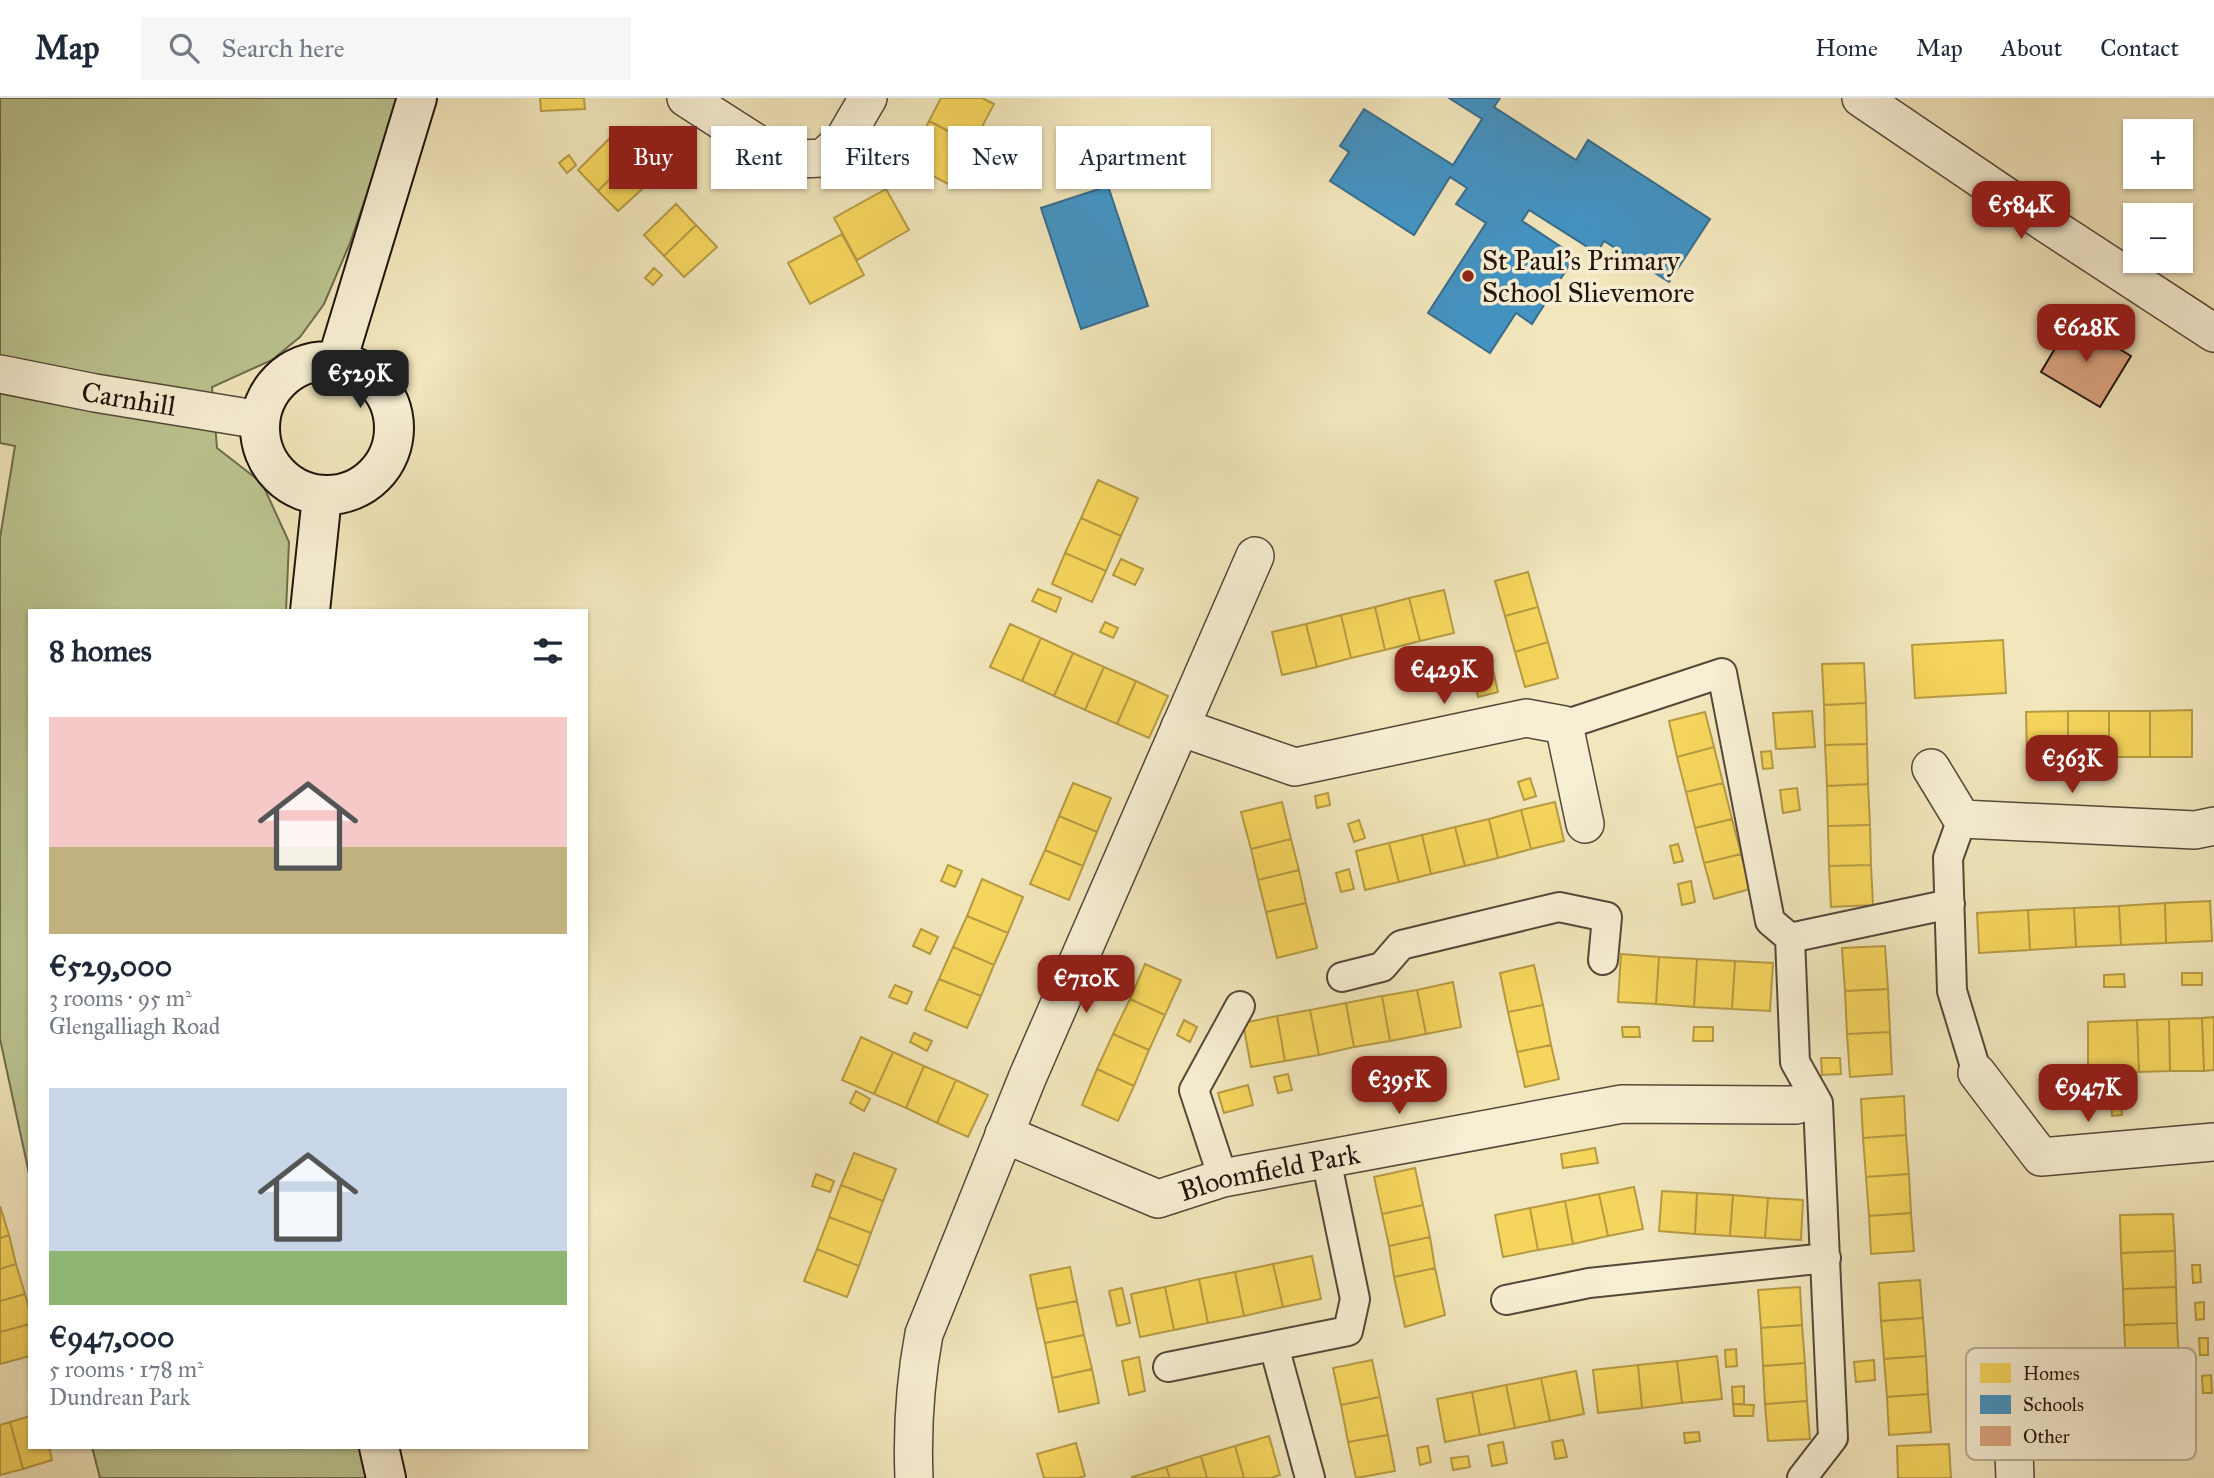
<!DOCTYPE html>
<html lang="en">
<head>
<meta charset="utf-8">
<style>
	body { margin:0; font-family:"IM FELL Great Primer",serif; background:#f6f6f7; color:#1f2937; height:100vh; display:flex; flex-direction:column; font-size:26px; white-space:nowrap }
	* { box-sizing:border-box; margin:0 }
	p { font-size:23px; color:#747a83 }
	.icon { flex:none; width:38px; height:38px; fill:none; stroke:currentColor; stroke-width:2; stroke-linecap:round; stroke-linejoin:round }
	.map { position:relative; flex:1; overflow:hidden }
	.drawer { position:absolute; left:28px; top:511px; width:560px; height:840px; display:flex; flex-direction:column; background:#fff; border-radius:0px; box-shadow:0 2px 5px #0004 }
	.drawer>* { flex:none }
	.top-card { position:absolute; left:609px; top:28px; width:665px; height:63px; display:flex; gap:14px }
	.controls { position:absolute; left:2123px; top:21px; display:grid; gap:14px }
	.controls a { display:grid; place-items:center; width:70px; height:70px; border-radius:0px; background:#fff; box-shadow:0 2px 5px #0004; font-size:35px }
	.price { position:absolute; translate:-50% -60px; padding:0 16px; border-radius:14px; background:#8f2418; color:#fff; font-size:23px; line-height:46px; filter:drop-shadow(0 2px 4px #0008) }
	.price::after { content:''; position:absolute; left:50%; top:42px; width:21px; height:16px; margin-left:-10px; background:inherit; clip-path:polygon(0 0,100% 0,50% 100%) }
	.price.active { background:#222; color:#fff }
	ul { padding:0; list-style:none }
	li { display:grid; align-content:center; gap:14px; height:371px; padding:0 21px }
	li span { display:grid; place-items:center; height:217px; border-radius:0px; color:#555 }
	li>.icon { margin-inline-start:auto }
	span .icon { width:126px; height:126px; fill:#fffc; stroke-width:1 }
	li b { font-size:30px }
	h2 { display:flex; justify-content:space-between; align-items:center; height:84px; padding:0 21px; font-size:30px }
	.pill { padding:0 24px; border-radius:0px; background:#fff; box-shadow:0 2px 5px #0004; font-size:24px; line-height:63px }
	.pill.active { background:#8f2418; color:#fff }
	header { display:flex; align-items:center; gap:42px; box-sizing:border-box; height:98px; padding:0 35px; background:#fff; border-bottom:2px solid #e0e1e3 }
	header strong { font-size:33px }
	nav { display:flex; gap:38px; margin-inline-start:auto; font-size:24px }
	.search { width:490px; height:63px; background:#f6f6f7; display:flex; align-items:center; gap:18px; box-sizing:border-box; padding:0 24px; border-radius:0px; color:#747a83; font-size:26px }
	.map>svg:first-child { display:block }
	.green { fill:#bbc490; stroke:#6e6c4e; stroke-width:2 }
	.homes { fill:#f6d55c; stroke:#b69b44; stroke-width:2 }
	.schools { fill:#4393c3; stroke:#396d8c; stroke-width:2 }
	.building { fill:#daa37f; stroke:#21140d; stroke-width:2 }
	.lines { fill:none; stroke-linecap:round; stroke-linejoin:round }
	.pedestrian-casing { stroke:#554839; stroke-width:32 }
	.minor-casing { stroke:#554839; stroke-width:40 }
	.secondary-casing { stroke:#21140d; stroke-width:42 }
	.pedestrian { stroke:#f7efd3; stroke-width:28 }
	.minor { stroke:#f7efd3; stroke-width:37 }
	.secondary { stroke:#f7efd3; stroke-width:38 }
	.poi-dot { fill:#8f2418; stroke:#f7efd3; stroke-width:2.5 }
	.labels { text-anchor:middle; stroke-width:7; stroke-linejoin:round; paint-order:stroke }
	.poi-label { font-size:28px; fill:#21140d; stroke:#f7efd3; text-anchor:start }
	.street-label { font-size:28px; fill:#21140d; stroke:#f7efd3 }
	.key { fill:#f7efd3; stroke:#b7ad98; stroke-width:2 }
	.key-label { font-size:19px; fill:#21140d }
</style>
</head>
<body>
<header>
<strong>Map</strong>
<div class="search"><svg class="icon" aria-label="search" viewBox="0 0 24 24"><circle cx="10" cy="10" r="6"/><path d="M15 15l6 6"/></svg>Search here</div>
<nav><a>Home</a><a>Map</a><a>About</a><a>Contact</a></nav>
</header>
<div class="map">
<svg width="2214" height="1380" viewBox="0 0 2214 1380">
	<rect width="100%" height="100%" fill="#f2e6bc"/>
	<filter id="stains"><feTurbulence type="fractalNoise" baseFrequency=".00286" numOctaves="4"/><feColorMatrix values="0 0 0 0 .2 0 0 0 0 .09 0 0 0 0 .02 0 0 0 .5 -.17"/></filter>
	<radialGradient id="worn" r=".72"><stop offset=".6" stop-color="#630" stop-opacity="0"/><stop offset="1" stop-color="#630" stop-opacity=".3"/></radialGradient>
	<path class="green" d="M0 0H400L350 145 324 206 300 239 272 262 212 289 217 350 262 385 289 444 286 513H30V1080L0 941V440L15 348 0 345Z
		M92 1349H363L368 1380H100Z"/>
	<path class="homes" d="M540 0H584L585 11 541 13Z
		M941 0H982L994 6 973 46 929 23Z
		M929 23 973 46 952 88 908 65Z
		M609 41 630 61 598 93 578 72Z
		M569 57 576 67 567 75 559 65Z
		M630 61 651 83 618 113 598 93Z
		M886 91 909 132 857 162 834 120Z
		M676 106 696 127 664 158 644 137Z
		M696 127 717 149 684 179 664 158Z
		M842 136 864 177 810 206 788 165Z
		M654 170 662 177 653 187 645 180Z
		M1098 382 1138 400 1121 438 1081 420Z
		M1081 420 1121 438 1106 473 1065 455Z
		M1065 455 1106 473 1092 504 1052 486Z
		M1121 461 1143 471 1135 487 1113 477Z
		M1528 474 1538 509 1505 518 1495 483Z
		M1038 491 1061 500 1056 514 1032 503Z
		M1444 492 1454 535 1420 543 1409 500Z
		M1409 500 1420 543 1385 552 1375 509Z
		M1375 509 1385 552 1351 560 1341 517Z
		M1538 509 1548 544 1515 554 1505 518Z
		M1341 517 1351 560 1317 569 1306 526Z
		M1105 524 1118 530 1113 540 1100 534Z
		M1010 526 1041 540 1022 583 990 569Z
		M1306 526 1317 569 1282 577 1272 534Z
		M1041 540 1073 555 1054 598 1022 583Z
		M2003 542 2006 595 1915 600 1912 547Z
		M1548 544 1558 580 1525 589 1515 554Z
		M1073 555 1104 569 1085 612 1054 598Z
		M1491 563 1498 594 1478 599 1471 568Z
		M1864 565 1866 605 1824 607 1822 566Z
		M1104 569 1136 583 1117 626 1085 612Z
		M1136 583 1168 598 1149 640 1117 626Z
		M1866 605 1867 646 1825 647 1824 607Z
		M2192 612V659H2150V613Z
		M1812 613 1815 649 1776 651 1773 615Z
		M2068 613V660H2027L2026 614Z
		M2068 613H2109V659L2068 660Z
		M2109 613H2150V659H2109Z
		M1705 614 1714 649 1677 659 1669 623Z
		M1867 646 1868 686 1827 688 1825 647Z
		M1714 649 1723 685 1686 694 1677 659Z
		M1771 653 1773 670 1763 671 1761 654Z
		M1530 680 1536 698 1524 702 1518 684Z
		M1073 685 1111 700 1097 734 1059 718Z
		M1723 685 1732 721 1695 730 1686 694Z
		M1868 686 1870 727 1828 728 1827 688Z
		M1797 690 1800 712 1783 715 1780 692Z
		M1328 695 1330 707 1317 710 1315 698Z
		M1282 704 1291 741 1251 751 1241 714Z
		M1555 704 1564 743 1531 751 1521 712Z
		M1521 712 1531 751 1498 760 1489 721Z
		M1059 718 1097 734 1083 768 1045 752Z
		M1489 721 1498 760 1465 768 1455 729Z
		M1732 721 1741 756 1704 765 1695 730Z
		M1359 722 1365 740 1354 744 1348 726Z
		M1870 727 1871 767 1829 768 1828 728Z
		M1455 729 1465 768 1431 776 1422 737Z
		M1422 737 1431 776 1399 784 1389 745Z
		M1291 741 1299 772 1258 782 1251 751Z
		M1389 745 1399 784 1365 792 1356 753Z
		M1678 746 1683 763 1674 765 1670 748Z
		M1045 752 1083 768 1069 802 1030 786Z
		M1741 756 1750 791 1714 801 1704 765Z
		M948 767 962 773 955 789 941 783Z
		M1871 767 1873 807 1831 809 1829 768Z
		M1349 771 1354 791 1341 794 1336 775Z
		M1299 772 1306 805 1266 814 1258 782Z
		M982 781 1023 799 1008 835 967 818Z
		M1691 783 1695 804 1682 807 1678 786Z
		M2210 803 2212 843 2166 845 2165 805Z
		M1306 805 1317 850 1277 860 1266 814Z
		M2165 805 2166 845 2121 847 2119 808Z
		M2119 808 2121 847 2076 849 2074 810Z
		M2074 810 2076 849 2030 852 2028 812Z
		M2028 812 2030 852 1979 855 1977 815Z
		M967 818 1008 835 994 867 953 849Z
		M921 831 938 839 930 856 913 848Z
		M1885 848 1888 891 1845 893 1842 850Z
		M953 849 994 867 981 898 939 881Z
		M1621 856 1659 859 1656 906 1618 904Z
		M1659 859 1697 861 1694 909 1656 906Z
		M1697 861 1735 863 1732 911 1694 909Z
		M1735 863 1773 865 1770 913 1732 911Z
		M1145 866 1181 882 1165 917 1130 901Z
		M1534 867 1543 907 1508 914 1500 875Z
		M2182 875H2202V887H2182Z
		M2124 876 2125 889H2104V877Z
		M939 881 981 898 967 930 925 912Z
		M1453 884 1461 929 1426 936 1417 892Z
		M895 887 912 894 907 906 889 899Z
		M1888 891 1890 934 1847 936 1845 893Z
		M1417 892 1426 936 1390 943 1382 898Z
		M1382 898 1390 943 1354 949 1346 905Z
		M1130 901 1165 917 1149 952 1113 936Z
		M1346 905 1354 949 1319 957 1310 912Z
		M1543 907 1551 947 1517 954 1508 914Z
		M1310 912 1319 957 1285 963 1277 918Z
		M1277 918 1285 963 1251 969 1243 925Z
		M2214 919V972L2204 973 2202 920Z
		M2202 920 2204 973H2170L2169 921Z
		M2169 921 2170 973 2139 974 2137 922Z
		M1184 922 1197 929 1190 944 1177 937Z
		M2137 922 2139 974 2088 976V924Z
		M1622 929H1639L1640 939H1623Z
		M1694 929H1713V943H1693Z
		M1890 934 1892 976 1850 979 1847 936Z
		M914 935 932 943 927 953 910 944Z
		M1113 936 1149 952 1134 988 1097 971Z
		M861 939 893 954 874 996 842 982Z
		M1551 947 1559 981 1525 989 1517 954Z
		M893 954 924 968 906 1010 874 996Z
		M1821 960H1840L1841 976 1822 977Z
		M924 968 956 982 937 1025 906 1010Z
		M1097 971 1134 988 1118 1023 1082 1007Z
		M1288 976 1292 992 1278 995 1274 979Z
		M956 982 988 997 968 1039 937 1025Z
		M1248 987 1253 1007 1224 1015 1218 995Z
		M856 993 870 1001 864 1013 850 1005Z
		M1904 998 1906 1037 1863 1040 1861 1001Z
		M2121 1002 2122 1017 2112 1018 2111 1003Z
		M1906 1037 1909 1076 1866 1079 1863 1040Z
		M1595 1050 1598 1065 1563 1070 1561 1056Z
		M854 1055 896 1071 883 1103 841 1087Z
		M1415 1070 1423 1107 1382 1116 1374 1079Z
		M816 1076 834 1083 830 1094 812 1088Z
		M1909 1076 1911 1115 1869 1118 1866 1079Z
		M841 1087 883 1103 871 1135 829 1119Z
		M1634 1089 1643 1131 1608 1138 1599 1096Z
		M1662 1093 1697 1095 1695 1136 1659 1133Z
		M1697 1095 1733 1097 1730 1138 1695 1136Z
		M1599 1096 1608 1138 1573 1146 1565 1103Z
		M1733 1097 1768 1100 1765 1140 1730 1138Z
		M1768 1100 1803 1102 1801 1142 1765 1140Z
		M1565 1103 1573 1146 1538 1152 1530 1110Z
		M1423 1107 1430 1139 1389 1148 1382 1116Z
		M0 1108 9 1137 0 1140Z
		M1530 1110 1538 1152 1503 1159 1495 1117Z
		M1911 1115 1914 1153 1871 1156 1869 1118Z
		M2173 1116 2175 1153 2121 1155 2120 1117Z
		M829 1119 871 1135 859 1168 817 1151Z
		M9 1137 16 1166 0 1171V1140Z
		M1430 1139 1435 1170 1394 1179 1389 1148Z
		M817 1151 859 1168 847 1199 804 1183Z
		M2175 1153 2176 1189 2123 1191 2121 1155Z
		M1312 1158 1321 1201 1283 1209 1273 1166Z
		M16 1166 25 1196 0 1203V1171Z
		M1273 1166 1283 1209 1244 1218 1235 1174Z
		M2192 1167H2200L2201 1184 2193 1185Z
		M1070 1169 1077 1203 1037 1211 1030 1177Z
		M1435 1170 1445 1217 1405 1229 1394 1179Z
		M1235 1174 1244 1218 1208 1225 1199 1181Z
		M1199 1181 1208 1225 1174 1232 1165 1189Z
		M1920 1182 1923 1220 1881 1223 1879 1185Z
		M1165 1189 1174 1232 1140 1239 1131 1196Z
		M1800 1189 1802 1227 1761 1230 1758 1192Z
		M2176 1189 2177 1225 2124 1227 2123 1191Z
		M1122 1190 1130 1225 1117 1228 1109 1193Z
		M25 1196 30 1214V1226L0 1234V1203Z
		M1077 1203 1084 1237 1045 1245 1037 1211Z
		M2204 1204V1221L2196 1222 2195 1205Z
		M1923 1220 1926 1258 1884 1261 1881 1223Z
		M2177 1225 2179 1264 2126 1266 2124 1227Z
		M30 1226V1258L0 1266V1234Z
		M1802 1227 1805 1265 1763 1268 1761 1230Z
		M1084 1237 1092 1271 1052 1280 1045 1245Z
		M2199 1240H2208V1257H2200Z
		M1736 1251 1737 1268 1726 1269 1725 1252Z
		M1717 1258 1722 1301 1682 1305 1677 1263Z
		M1926 1258 1928 1296 1887 1299 1884 1261Z
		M1139 1259 1145 1293 1129 1297 1122 1263Z
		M1372 1262 1380 1299 1341 1307 1333 1270Z
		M1874 1262 1875 1282 1856 1284 1854 1264Z
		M1677 1263 1682 1305 1642 1310 1638 1267Z
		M1805 1265 1807 1303 1765 1306 1763 1268Z
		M1638 1267 1642 1310 1598 1315 1593 1272Z
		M1092 1271 1099 1305 1059 1314 1052 1280Z
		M1576 1273 1584 1316 1550 1323 1541 1280Z
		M2211 1277 2212 1295H2203L2202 1278Z
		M1541 1280 1550 1323 1515 1330 1506 1287Z
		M1506 1287 1515 1330 1480 1337 1472 1294Z
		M1744 1288V1306H1733L1732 1289Z
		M1472 1294 1480 1337 1445 1344 1437 1301Z
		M1928 1296 1931 1334 1889 1337 1887 1299Z
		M1380 1299 1388 1337 1348 1344 1341 1307Z
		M1807 1303 1810 1341 1768 1343 1765 1306Z
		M1733 1306 1754 1307 1753 1318H1734Z
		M30 1318V1349H49L52 1362 23 1371 10 1324Z
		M10 1324 23 1371 0 1377V1327Z
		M1699 1334 1700 1343 1685 1345 1684 1335Z
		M1388 1337 1395 1373 1356 1380 1348 1344Z
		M1269 1338 1280 1377 1271 1380H1244L1235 1348Z
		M1563 1342 1567 1359 1555 1361 1552 1344Z
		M1503 1344 1507 1365 1492 1368 1488 1347Z
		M1076 1345 1085 1378 1078 1380H1044L1037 1356Z
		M1949 1346 1951 1380H1898L1897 1348Z
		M1235 1348 1244 1380H1207L1201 1358Z
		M1428 1348 1431 1364 1420 1367 1417 1350Z
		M1201 1358 1207 1380H1170L1166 1369Z
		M1468 1358 1470 1369 1453 1372 1451 1360Z
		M1166 1369 1170 1380H1133L1132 1379Z"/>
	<path class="schools" d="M1449 0H1500L1494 9 1576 62 1588 42 1710 121 1669 184 1604 143 1597 155 1529 112 1522 123 1575 158 1532 226 1516 215 1490 255 1428 215 1486 125 1456 106 1467 90 1450 79 1414 137 1330 83 1349 54 1340 48 1364 11 1453 67 1482 21Z
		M1108 88 1148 208 1081 231 1041 110Z"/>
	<path class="building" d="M2072 222 2131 258 2100 309 2041 274Z"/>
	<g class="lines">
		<defs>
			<path id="pedestrian" d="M1564 627 1722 575 1770 823 1790 840 1795 964 1818 1005 1833 1340 1802 1380
				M1962 721 1948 760 1952 893 1977 975
				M1790 840 1950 806
				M1342 879 1382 869 1401 847 1559 809 1607 819 1603 862
				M1223 1080 1194 992 1240 908
				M1506 1202 1589 1185 1826 1160
				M1274 1248 1310 1380
				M1168 1269 1348 1233 1355 1201 1326 1061"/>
			<g id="minor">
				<path d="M686 0 767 52 797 61 823 60 844 41 868 0"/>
				<path d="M1861 0 2044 124 2214 235"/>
				<path id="s1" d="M0 276 95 295 260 322"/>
				<path d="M1180 629 1295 669 1526 620 1564 627 1585 726"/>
				<path d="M1931 670 1962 721 2195 732 2214 728"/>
				<path d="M1977 975 2041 1059 2214 1044"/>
				<path id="s2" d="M1004 1036 1158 1101 1223 1080 1622 1006 1796 1007"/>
				<path d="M2013 1328 2015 1380"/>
				<path d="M914 1380C912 1331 915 1284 924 1236L1028 978 1255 458"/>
			</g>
			<path id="secondary" d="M260 330a67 67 0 1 1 134 0a67 67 0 1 1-134 0Z
				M337 263 417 0
				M310 513 322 398
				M379 1349 386 1380"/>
		</defs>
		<use href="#pedestrian" class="pedestrian-casing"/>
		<use href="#minor" class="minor-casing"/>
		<use href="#secondary" class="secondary-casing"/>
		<use href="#pedestrian" class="pedestrian"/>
		<use href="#minor" class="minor"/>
		<use href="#secondary" class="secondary"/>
	</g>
	<circle class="poi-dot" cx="1468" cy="178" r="7"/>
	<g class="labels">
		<g class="poi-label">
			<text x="1482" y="172">St Paul's Primary<tspan x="1482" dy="32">School Slievemore</tspan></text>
		</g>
		<g class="street-label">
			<text dy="10" stroke="none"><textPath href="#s1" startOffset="131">Carnhill</textPath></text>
			<text dy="10" stroke="none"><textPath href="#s2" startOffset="282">Bloomfield Park</textPath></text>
		</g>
	</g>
	<rect x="1966" y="1250" width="230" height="112" rx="10" class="key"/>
	<rect x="1980" y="1265" width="31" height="20" fill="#f6d55c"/>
	<rect x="1980" y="1297" width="31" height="19" fill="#4393c3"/>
	<rect x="1980" y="1328" width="31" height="20" fill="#daa37f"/>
	<g class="key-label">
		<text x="2023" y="1282">Homes</text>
		<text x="2023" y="1313">Schools</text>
		<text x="2023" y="1345">Other</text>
	</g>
	<rect width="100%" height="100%" filter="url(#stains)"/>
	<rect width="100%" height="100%" fill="url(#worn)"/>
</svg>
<div class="controls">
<a>+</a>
<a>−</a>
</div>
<b class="price" style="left:2021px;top:143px">€584K</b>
<b class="price" style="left:2086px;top:266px">€628K</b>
<b class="price active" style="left:360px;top:312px">€529K</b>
<b class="price" style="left:1444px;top:608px">€429K</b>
<b class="price" style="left:2072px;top:697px">€363K</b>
<b class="price" style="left:1086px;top:917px">€710K</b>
<b class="price" style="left:1399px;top:1018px">€395K</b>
<b class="price" style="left:2088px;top:1026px">€947K</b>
<div class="top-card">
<a class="pill active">Buy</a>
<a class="pill">Rent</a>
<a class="pill">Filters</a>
<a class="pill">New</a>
<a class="pill">Apartment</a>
</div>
<section class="drawer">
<h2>8 homes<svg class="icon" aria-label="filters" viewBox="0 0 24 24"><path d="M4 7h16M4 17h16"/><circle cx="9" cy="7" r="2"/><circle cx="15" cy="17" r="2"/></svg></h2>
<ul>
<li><span style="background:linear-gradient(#f6c9c9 60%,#c2b280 0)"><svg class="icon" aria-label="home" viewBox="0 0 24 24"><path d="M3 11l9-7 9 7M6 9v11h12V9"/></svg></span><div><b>€529,000</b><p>3 rooms · 95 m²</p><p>Glengalliagh Road</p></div></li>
<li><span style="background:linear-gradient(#c9d6e8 75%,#8fb573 0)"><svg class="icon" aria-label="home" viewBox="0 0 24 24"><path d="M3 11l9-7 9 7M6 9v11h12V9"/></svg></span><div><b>€947,000</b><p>5 rooms · 178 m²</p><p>Dundrean Park</p></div></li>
</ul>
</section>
</div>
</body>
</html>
